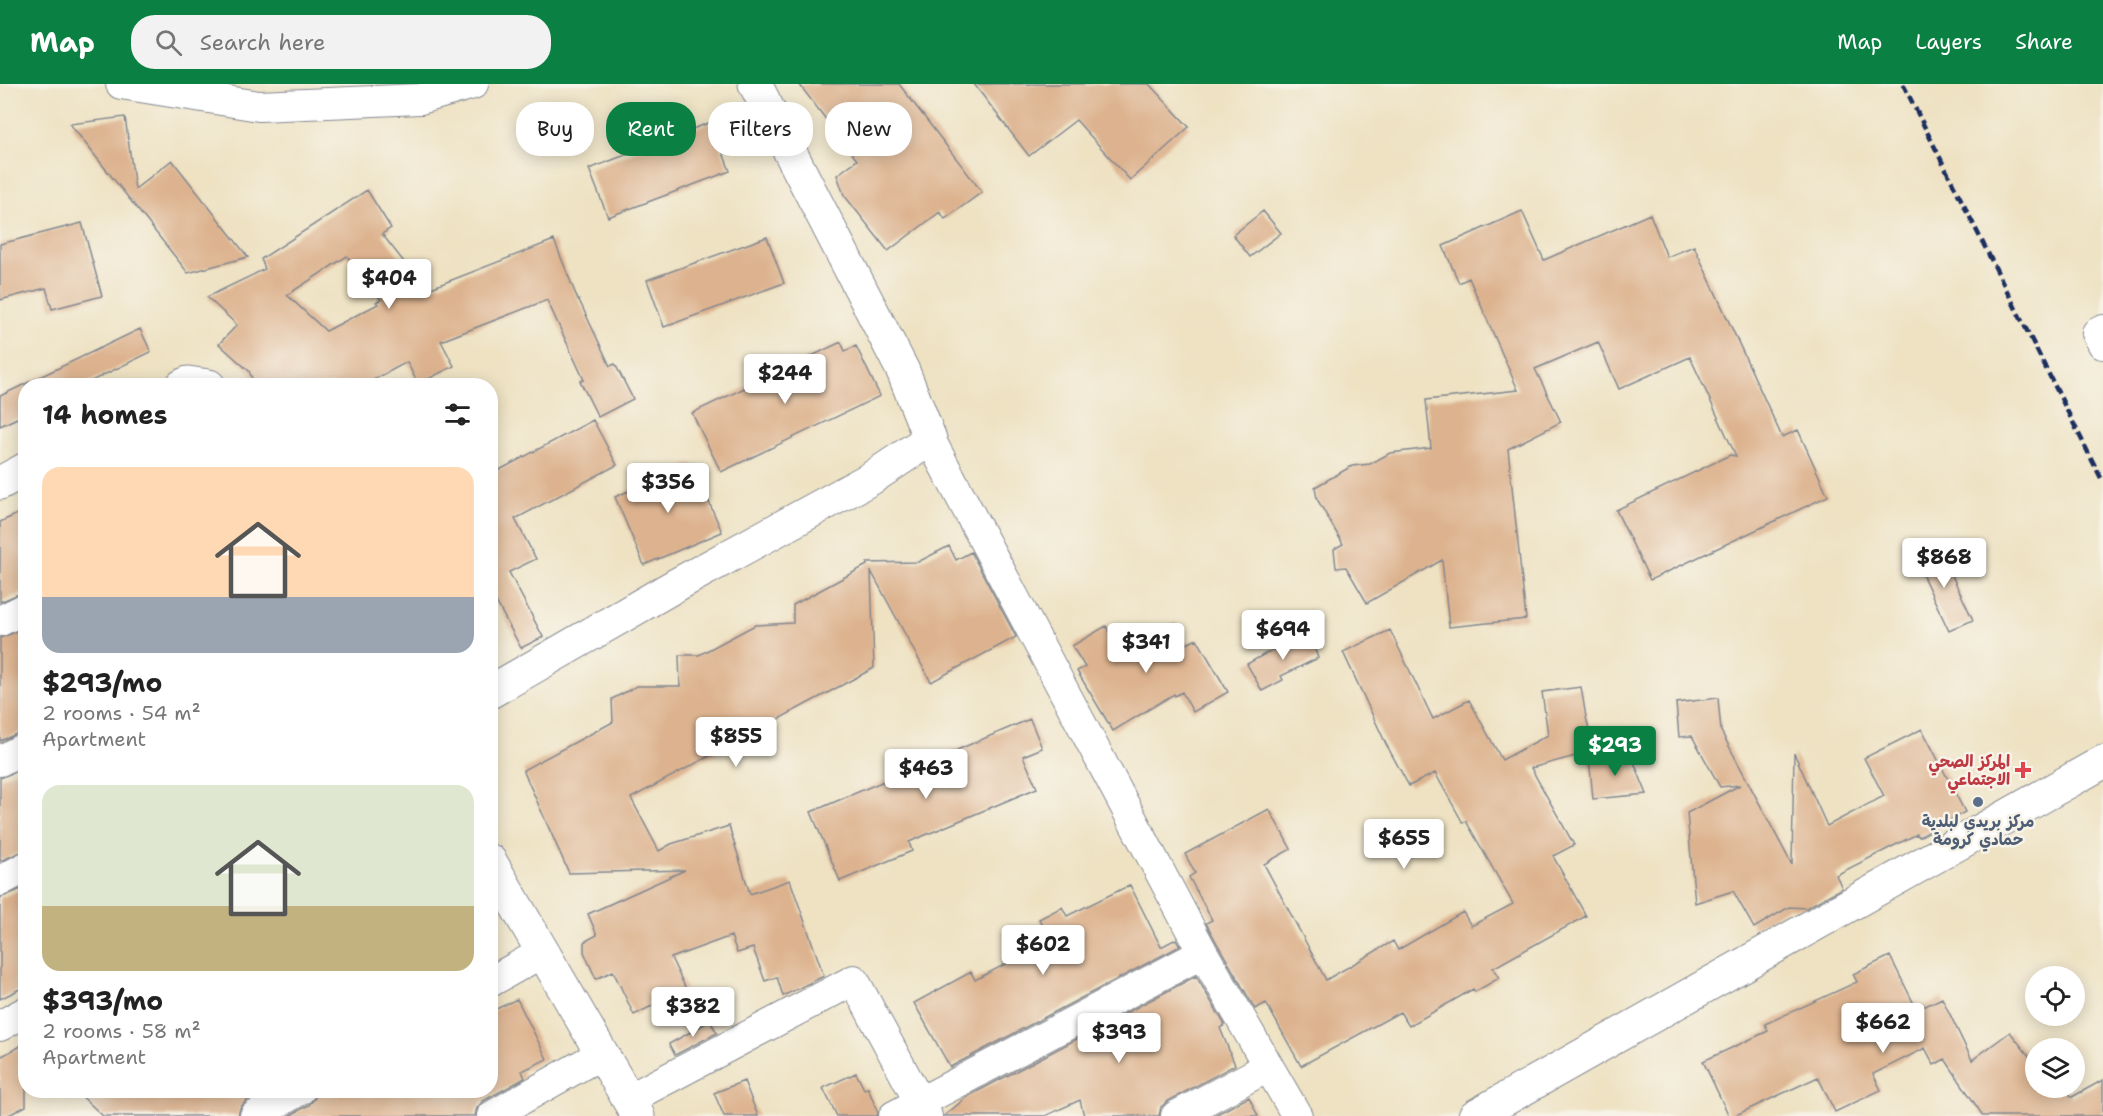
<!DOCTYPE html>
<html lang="en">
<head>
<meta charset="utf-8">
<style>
	body { margin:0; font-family:"Shantell Sans","Playpen Sans Arabic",sans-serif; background:#f2f2f2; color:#222; height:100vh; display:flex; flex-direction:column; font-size:22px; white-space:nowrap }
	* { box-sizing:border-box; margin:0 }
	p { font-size:20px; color:#767676 }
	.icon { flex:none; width:33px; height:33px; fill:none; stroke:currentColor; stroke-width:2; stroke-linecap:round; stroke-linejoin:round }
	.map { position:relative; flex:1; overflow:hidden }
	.sheet { position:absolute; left:18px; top:294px; width:480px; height:720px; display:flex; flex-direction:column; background:#fff; border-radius:24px; box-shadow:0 3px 15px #0003 }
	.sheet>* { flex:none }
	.top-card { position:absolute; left:516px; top:18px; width:570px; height:54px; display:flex; gap:12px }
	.fabs { position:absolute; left:2025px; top:882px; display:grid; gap:12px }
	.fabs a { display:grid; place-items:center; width:60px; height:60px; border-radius:50%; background:#fff; box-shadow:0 3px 15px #0003; font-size:30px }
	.price { position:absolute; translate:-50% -51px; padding:0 14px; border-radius:6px; background:#fff; color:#222; font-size:20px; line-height:39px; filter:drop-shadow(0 2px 3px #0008) }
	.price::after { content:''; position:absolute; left:50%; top:36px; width:18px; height:14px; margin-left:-9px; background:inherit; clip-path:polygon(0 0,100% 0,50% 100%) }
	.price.current { background:#0b8043; color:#fff }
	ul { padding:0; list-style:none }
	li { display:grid; align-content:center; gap:12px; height:318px; padding:0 24px }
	li span { display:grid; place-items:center; height:186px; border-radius:18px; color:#555 }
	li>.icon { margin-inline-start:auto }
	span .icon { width:108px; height:108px; fill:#fffc; stroke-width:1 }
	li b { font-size:26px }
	h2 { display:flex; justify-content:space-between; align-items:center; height:72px; padding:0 24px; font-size:26px }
	.tag { padding:0 21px; border-radius:24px; background:#fff; box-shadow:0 3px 15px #0003; font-size:21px; line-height:54px }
	.tag.current { background:#0b8043; color:#fff }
	header { display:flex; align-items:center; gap:36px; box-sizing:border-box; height:84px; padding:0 30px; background:#0b8043; color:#fff }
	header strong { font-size:28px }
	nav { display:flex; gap:33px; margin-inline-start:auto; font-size:21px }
	.search { width:420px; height:54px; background:#f2f2f2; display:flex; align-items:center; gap:15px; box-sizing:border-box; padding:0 21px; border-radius:24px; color:#767676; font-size:22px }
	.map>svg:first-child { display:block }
	.building { fill:#ddb38f; fill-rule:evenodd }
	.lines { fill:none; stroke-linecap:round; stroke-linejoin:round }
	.street-casing { stroke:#848890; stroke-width:32 }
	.secondary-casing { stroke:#848890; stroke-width:35 }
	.street { stroke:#fff; stroke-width:30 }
	.secondary { stroke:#fff; stroke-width:33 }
	.rail { stroke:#1b2f5e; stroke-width:4.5; stroke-dasharray:9 4.5; stroke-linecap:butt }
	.health-dot { fill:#e0444e; stroke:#f7f3e8; stroke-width:2 }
	.service-dot { fill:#5c6f8a; stroke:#f7f3e8; stroke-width:2 }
	.labels { text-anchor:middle; stroke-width:5; stroke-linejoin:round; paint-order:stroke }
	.health-label { font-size:16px; font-weight:bold; fill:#be3a42; stroke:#f7f3e8; text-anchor:end }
	.service-label { font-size:16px; font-weight:bold; fill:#4e5e75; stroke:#f7f3e8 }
</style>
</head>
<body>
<header>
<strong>Map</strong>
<div class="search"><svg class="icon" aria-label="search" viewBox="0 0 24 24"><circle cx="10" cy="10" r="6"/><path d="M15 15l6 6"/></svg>Search here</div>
<nav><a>Map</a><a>Layers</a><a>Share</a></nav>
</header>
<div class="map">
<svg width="2103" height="1032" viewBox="0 0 2103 1032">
	<rect width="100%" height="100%" fill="#f7f3e8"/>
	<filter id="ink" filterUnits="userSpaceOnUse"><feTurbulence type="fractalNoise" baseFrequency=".0167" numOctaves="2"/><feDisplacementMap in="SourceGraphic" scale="12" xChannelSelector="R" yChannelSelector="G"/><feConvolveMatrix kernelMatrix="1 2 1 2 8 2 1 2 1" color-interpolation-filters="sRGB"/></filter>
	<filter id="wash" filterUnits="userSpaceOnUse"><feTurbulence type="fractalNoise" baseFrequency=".008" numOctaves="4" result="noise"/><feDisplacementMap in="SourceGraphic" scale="24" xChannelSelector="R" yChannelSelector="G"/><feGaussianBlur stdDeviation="1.35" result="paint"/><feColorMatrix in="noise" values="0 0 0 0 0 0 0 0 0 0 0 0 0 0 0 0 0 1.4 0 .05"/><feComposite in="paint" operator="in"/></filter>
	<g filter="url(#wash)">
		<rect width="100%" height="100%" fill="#eee2c3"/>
		<g id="blocks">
			<path class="building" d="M799 0H899L982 108 945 135 940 128 888 167 844 111 837 91 857 76Z
				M974 0H1149L1189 43 1130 96 1076 36 1029 72Z
				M125 33 135 105 172 76 248 173 188 189 70 40Z
				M711 38 730 87 608 133 589 85Z
				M367 106 391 144 382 150 426 206 554 156 578 216H579L610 282 615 280 633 315 598 333 580 297 584 296 547 216 441 257 454 282 418 300 407 278 362 302H255L249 287 219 260 237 241 207 213 265 185 261 175ZM347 172 381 216 376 218 378 220 326 247 287 211Z
				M1263 127 1281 149 1250 173 1233 151Z
				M1522 127 1544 176 1650 130 1667 173 1694 162 1782 353 1798 346 1828 412 1650 496 1616 426 1730 371 1736 372 1690 273 1619 305 1598 258 1535 285 1561 338 1508 365 1526 535 1449 543 1442 476 1367 519 1346 483 1336 484 1334 465 1343 460 1317 415 1315 403 1352 382 1370 380 1390 369 1431 364 1426 316 1518 306 1469 194 1459 199 1443 162Z
				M82 139 102 212 52 225 46 204 0 216V160Z
				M767 153 784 199 664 243 647 196Z
				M140 245 151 268 81 302H26V330L0 342V312Z
				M841 258 845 267 856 262 880 312 721 388 692 329Z
				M593 336 617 381 515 435 536 475 509 488 543 553 521 564 490 506V386L492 390Z
				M692 379 722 448 644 481 615 413Z
				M26 426V507L0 518V438Z
				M949 462 956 476 971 468 1016 553 931 598 871 487 874 584 631 714 659 767 671 760 729 742 750 810 790 796 824 892 783 912 777 893 765 897 753 864 737 869 731 852 671 874 686 905 634 931 613 887 596 895 584 868V858L597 851 588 830 685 786 569 789 523 686 613 638 612 615 637 602H680L679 571H699L755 541 793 539V521L867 481V479L918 478Z
				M1938 462 1973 536 1949 547 1914 473Z
				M1175 539 1187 560 1197 555 1228 608 1193 628 1182 608 1175 612 1174 610 1113 647 1077 587 1085 583 1072 562 1106 542 1122 569Z
				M26 544V646L0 657V554Z
				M1308 546 1318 574 1281 592 1283 596 1262 607 1247 580Z
				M1390 546 1433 635 1469 616 1502 676 1548 651 1542 608 1581 603 1586 633 1594 667 1531 684 1574 761 1553 772 1586 832 1493 884 1499 894 1475 908 1473 905 1409 942 1400 928 1301 982 1266 919 1255 925 1218 861 1206 839 1212 836 1189 793 1195 789 1185 770 1269 725 1291 765 1264 780 1326 896 1393 857 1398 866 1463 828 1471 842 1513 820 1466 737 1463 739 1435 689 1409 702 1386 660 1343 568Z
				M1718 614 1721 647 1792 781 1794 669 1827 742 1884 712 1864 674 1922 645 1965 728 1919 753 1917 750 1836 791 1842 804 1806 824 1789 823 1754 844 1733 807 1695 819 1687 729 1740 701 1720 703 1692 652 1679 653 1676 619Z
				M1030 635 1042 664 1023 672 1037 704 909 758 912 767 840 797 811 728Z
				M1630 669 1647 710 1593 715 1589 673Z
				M26 683V766L0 777V694Z
				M1130 801 1161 863 1176 855 1180 862 950 983 914 919 971 888 975 896 1050 857 1039 835 1062 823 1067 832Z
				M26 803V902L0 915V814Z
				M1890 872 1917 926 1942 914 1972 976 2010 948 2036 981V1004H2064L2072 1013 2103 996V1032H1983L1945 975 1934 981 1925 964 1873 990 1881 1006 1835 1028 1818 993 1734 1032H1729L1703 977 1768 947 1765 940 1857 898 1853 890Z
				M1196 892 1225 941 1220 944 1235 981 1168 1017 1161 1023 1159 1032H1084L1080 1016 1045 1032H944L967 1013Z
				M517 915 547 975 522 987 525 994 483 1017 477 1024 475 1032H289L309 1021 315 1014 317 1006H490V928Z
				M710 937 717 949 675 971 669 960Z
				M26 959V1022L7 1032H0V973Z
				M856 989 864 1005 868 1004 878 1029 877 1032H837L823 1004Z
				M744 997 758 1032H724L714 1009Z
				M75 1006H265L246 1017 240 1024 238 1032H103Z
				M1249 1013 1258 1032H1213Z"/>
		</g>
	</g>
	<g filter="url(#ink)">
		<use href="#blocks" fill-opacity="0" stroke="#848890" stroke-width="1.5"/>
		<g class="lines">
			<defs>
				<path id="street" d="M121 0 259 22 420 15 473 0
					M2103 246 2097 249 2103 260
					M930 355 1203 869
					M0 537 26 524
					M0 677 26 663
					M0 797 26 783
					M490 898 543 868
					M0 942 25 928
					M629 1015 854 896 927 1032
					M255 1032 300 1006
					M492 1032 603 969
					M894 1032 1203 869 1297 1032
					M1176 1032 1268 983"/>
				<path id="secondary" d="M182 302 188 299 209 302
					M0 399 26 385
					M490 608 678 500 870 395 930 355 903 287 755 0
					M490 777 638 1032
					M1475 1032 2103 678"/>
			</defs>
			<use href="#street" class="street-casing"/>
			<use href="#secondary" class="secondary-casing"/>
			<use href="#street" class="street"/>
			<use href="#secondary" class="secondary"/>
			<path class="rail" d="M1903 0 2103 398"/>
		</g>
	</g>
	<path class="health-dot" d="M2020 677h6v6h6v6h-6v6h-6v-6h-6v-6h6z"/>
	<circle class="service-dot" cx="1978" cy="718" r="6"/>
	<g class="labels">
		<g class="health-label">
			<text x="2010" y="683">المركز الصحي<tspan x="2010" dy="18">الاجتماعي</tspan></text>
		</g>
		<g class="service-label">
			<text x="1978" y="743">مركز بريدي لبلدية<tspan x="1978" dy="18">حمادي كرومة</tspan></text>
		</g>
	</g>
</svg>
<div class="fabs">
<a><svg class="icon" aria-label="locate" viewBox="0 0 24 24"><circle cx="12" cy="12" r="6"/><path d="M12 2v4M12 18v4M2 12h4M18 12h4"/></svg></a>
<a><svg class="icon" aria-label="layers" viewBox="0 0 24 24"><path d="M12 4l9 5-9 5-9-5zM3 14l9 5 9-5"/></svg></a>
</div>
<b class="price" style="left:389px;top:226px">$404</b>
<b class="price" style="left:785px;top:321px">$244</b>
<b class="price" style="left:668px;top:430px">$356</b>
<b class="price" style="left:1944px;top:505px">$868</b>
<b class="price" style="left:1283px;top:577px">$694</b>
<b class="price" style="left:1146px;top:590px">$341</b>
<b class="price" style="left:736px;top:684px">$855</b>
<b class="price current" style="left:1615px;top:693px">$293</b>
<b class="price" style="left:926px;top:716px">$463</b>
<b class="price" style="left:1404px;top:786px">$655</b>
<b class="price" style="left:1043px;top:892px">$602</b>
<b class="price" style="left:693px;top:954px">$382</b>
<b class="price" style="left:1883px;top:970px">$662</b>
<b class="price" style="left:1119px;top:980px">$393</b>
<div class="top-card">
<a class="tag">Buy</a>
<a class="tag current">Rent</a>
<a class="tag">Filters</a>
<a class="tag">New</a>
</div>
<section class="sheet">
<h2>14 homes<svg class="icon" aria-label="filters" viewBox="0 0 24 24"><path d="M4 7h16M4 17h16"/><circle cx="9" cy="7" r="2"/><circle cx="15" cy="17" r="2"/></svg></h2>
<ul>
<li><span style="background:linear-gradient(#ffd9b3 70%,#9aa5b1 0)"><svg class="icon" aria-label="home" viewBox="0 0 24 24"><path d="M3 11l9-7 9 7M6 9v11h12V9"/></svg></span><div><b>$293/mo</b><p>2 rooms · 54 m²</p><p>Apartment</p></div></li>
<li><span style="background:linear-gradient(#dfe7d0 65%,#c2b280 0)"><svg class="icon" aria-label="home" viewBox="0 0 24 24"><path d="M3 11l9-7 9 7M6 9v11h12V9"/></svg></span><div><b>$393/mo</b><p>2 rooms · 58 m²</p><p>Apartment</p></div></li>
</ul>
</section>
</div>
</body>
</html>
